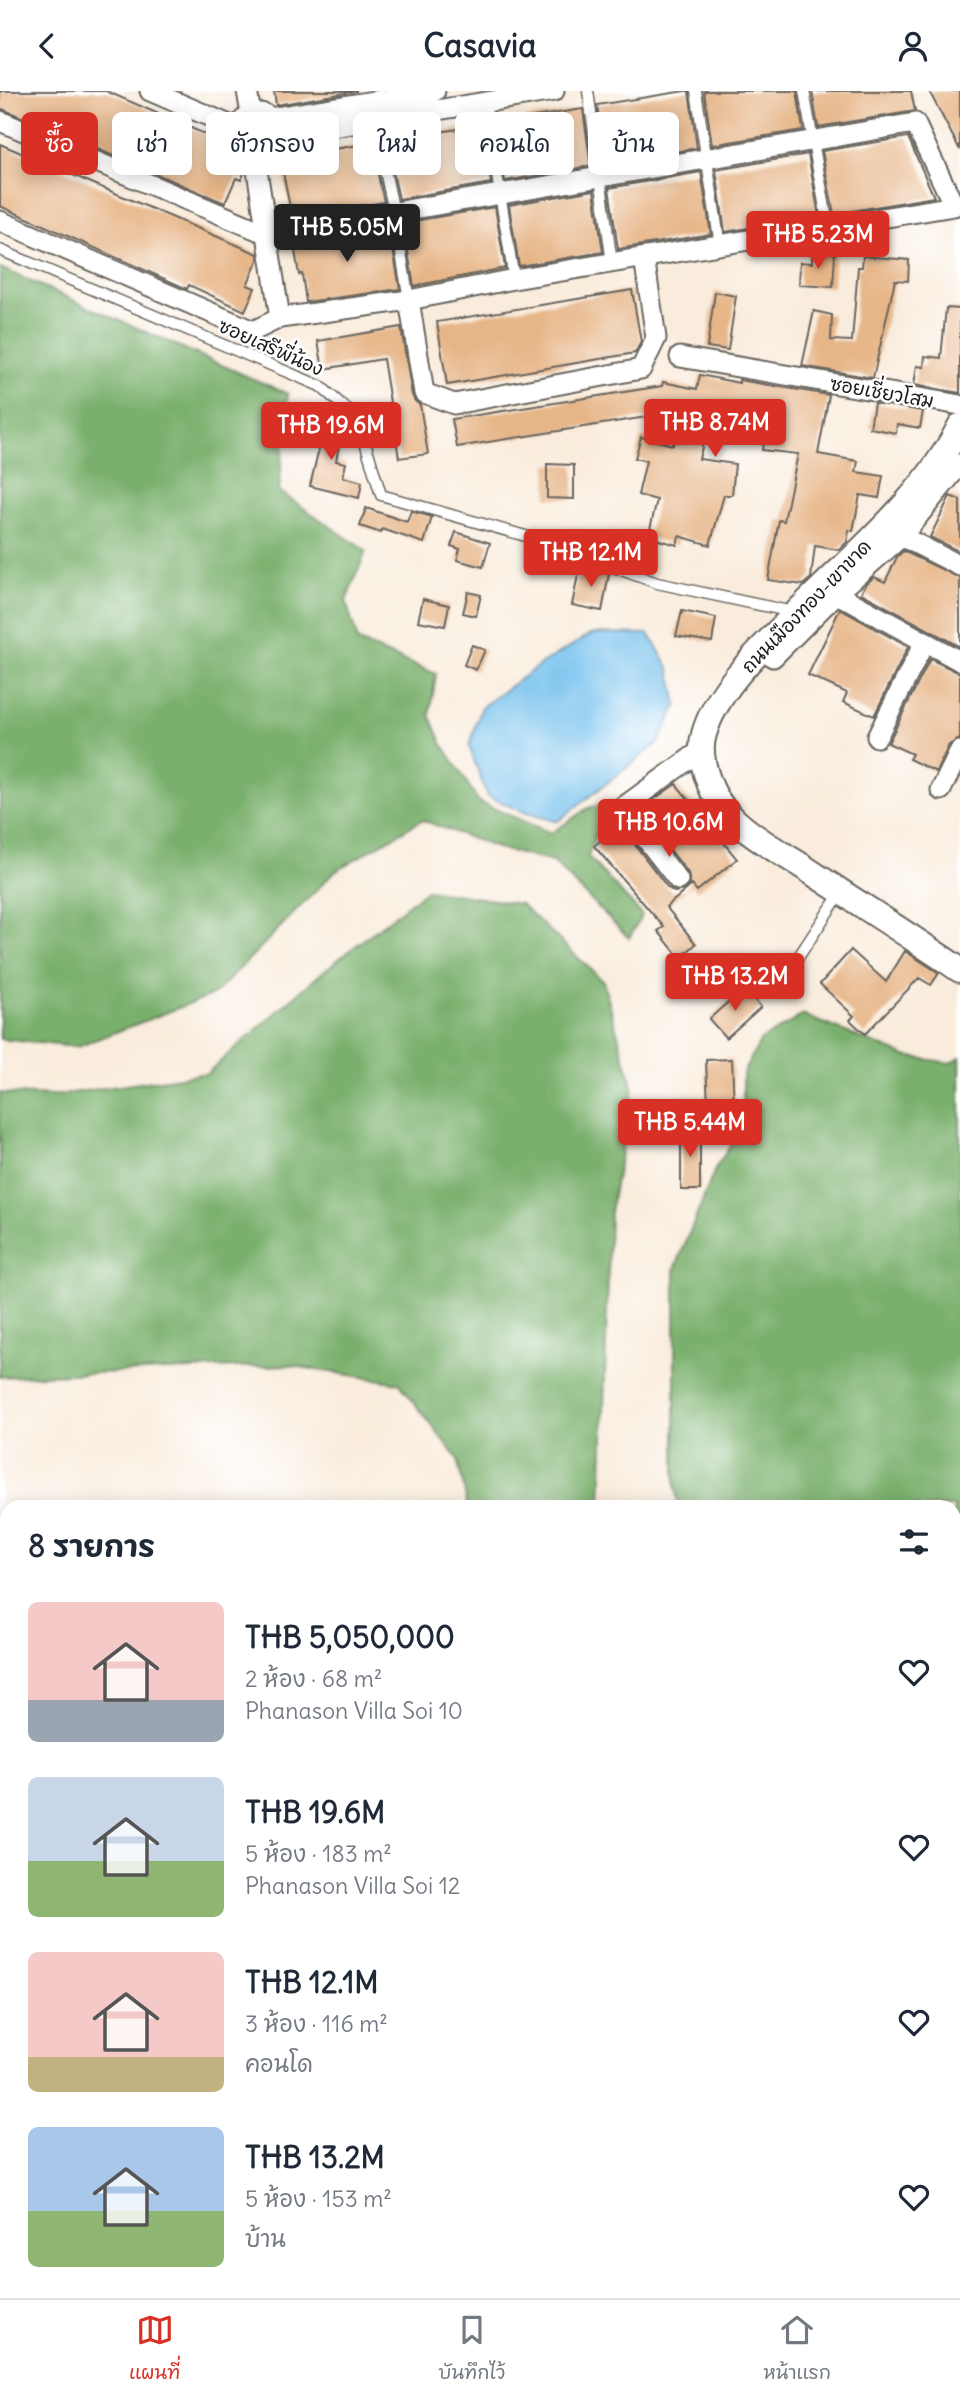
<!DOCTYPE html>
<html lang="th">
<head>
<meta charset="utf-8">
<style>
	body { margin:0; font-family:Delius,"Playpen Sans Thai",sans-serif; background:#f2f2f3; color:#1f2937; height:100vh; display:flex; flex-direction:column; font-size:26px; white-space:nowrap }
	* { box-sizing:border-box; margin:0 }
	p { font-size:23px; color:#747a83 }
	.icon { flex:none; width:38px; height:38px; fill:none; stroke:currentColor; stroke-width:2; stroke-linecap:round; stroke-linejoin:round }
	.map { position:relative; flex:1; overflow:hidden }
	.panel { position:absolute; left:0px; top:1409px; width:961px; height:800px; display:flex; flex-direction:column; background:#fff; border-radius:21px 21px 0 0; box-shadow:0 4px 18px #0003 }
	.panel>* { flex:none }
	.top-card { position:absolute; left:21px; top:21px; width:919px; height:63px; display:flex; gap:14px }
	.price { position:absolute; translate:-50% -60px; padding:0 16px; border-radius:7px; background:#d93025; color:#fff; font-size:23px; line-height:46px; filter:drop-shadow(0 2px 4px #0008) }
	.price::after { content:''; position:absolute; left:50%; top:42px; width:21px; height:16px; margin-left:-10px; background:inherit; clip-path:polygon(0 0,100% 0,50% 100%) }
	.price.current { background:#222; color:#fff }
	ul { padding:0; list-style:none }
	li { display:flex; align-items:center; gap:21px; height:175px; padding:0 28px }
	li span { display:grid; place-items:center; flex:none; width:196px; height:140px; border-radius:10px; color:#555 }
	li>.icon { margin-inline-start:auto }
	span .icon { width:84px; height:84px; fill:#fffc; stroke-width:1 }
	li b { font-size:30px }
	h2 { display:flex; justify-content:space-between; align-items:center; height:84px; padding:0 28px; font-size:30px }
	.tag { padding:0 24px; border-radius:10px; background:#fff; box-shadow:0 4px 18px #0003; font-size:24px; line-height:63px }
	.tag.current { background:#d93025; color:#fff }
	header { display:flex; justify-content:space-between; align-items:center; height:91px; padding:0 28px; background:#fff; font-size:32px; font-weight:800 }
	.dock { display:flex; justify-content:space-around; align-items:center; height:98px; border-top:2px solid #e0e1e3; background:#fff; font-size:19px; color:#747a83 }
	.dock a { display:grid; justify-items:center; gap:4px }
	.dock .current { color:#d93025 }
	.map>svg:first-child { display:block }
	.forest { fill:#7ab06d; stroke:#4b6644; stroke-width:2 }
	.water { fill:#73c0ed; stroke:#486e84; stroke-width:2 }
	.building { fill:#e7b688 }
	.lines { fill:none; stroke-linecap:round; stroke-linejoin:round }
	.service-casing { stroke:#69655f; stroke-width:13 }
	.minor-casing { stroke:#69655f; stroke-width:23 }
	.tertiary-casing { stroke:#69655f; stroke-width:28 }
	.service { stroke:#fff; stroke-width:10 }
	.minor { stroke:#fff; stroke-width:19 }
	.tertiary { stroke:#fff; stroke-width:24 }
	.labels { text-anchor:middle; stroke-width:5; stroke-linejoin:round; paint-order:stroke }
	.street-label { font-size:19px; fill:#1c1c1c; stroke:#fff }
</style>
</head>
<body>
<header><svg class="icon" aria-label="back" viewBox="0 0 24 24"><path d="M15 5l-7 7 7 7"/></svg>Casavia<svg class="icon" aria-label="person" viewBox="0 0 24 24"><circle cx="12" cy="8" r="4"/><path d="M4 21q1-7 8-7t8 7"/></svg></header>
<div class="map">
<svg width="960" height="2207" viewBox="0 0 960 2207">
	<rect width="100%" height="100%" fill="#fff"/>
	<filter id="ink" filterUnits="userSpaceOnUse"><feTurbulence type="fractalNoise" baseFrequency=".0143" numOctaves="2"/><feDisplacementMap in="SourceGraphic" scale="14" xChannelSelector="R" yChannelSelector="G"/><feConvolveMatrix kernelMatrix="1 2 1 2 8 2 1 2 1" color-interpolation-filters="sRGB"/></filter>
	<filter id="wash" filterUnits="userSpaceOnUse"><feTurbulence type="fractalNoise" baseFrequency=".00686" numOctaves="4" result="noise"/><feDisplacementMap in="SourceGraphic" scale="28" xChannelSelector="R" yChannelSelector="G"/><feGaussianBlur stdDeviation="1.57" result="paint"/><feColorMatrix in="noise" values="0 0 0 0 0 0 0 0 0 0 0 0 0 0 0 0 0 1.4 0 .05"/><feComposite in="paint" operator="in"/></filter>
	<g filter="url(#wash)">
		<rect width="100%" height="100%" fill="#f9ecdc"/>
		<path class="forest" d="M0 177 288 303 279 400 366 460 346 510 358 551 436 583 430 624 443 654 479 711 551 742 588 717 611 712 596 742 588 766 642 824 629 847 553 771 500 758 422 729 335 780 215 903 77 956 0 948Z
			M427 799 521 813 603 890 633 997 610 1121 601 1416H468L457 1367 399 1292 287 1274 0 1286V1002L51 1005 207 982 326 878Z
			M803 924 906 965 950 972 960 966V1805L954 1800V1416H678L675 1395V1178L716 1076 743 1036V982L761 949Z
			M954 1898 960 1902V2207H913L912 2202H954Z"/>
		<path class="water" d="M593 542 649 543 670 578 677 614 658 652 557 731 523 721 487 705 469 655 482 616 538 575Z"/>
		<g id="blocks">
			<path class="building" d="M0 0H106L237 57 233 66 243 71 245 80 241 89 236 87 225 112 0 17Z
				M274 0H357L276 14Z
				M685 0H689L697 57 606 73 597 14Z
				M704 0H797L803 39 712 54Z
				M812 0H911L915 20 818 36Z
				M929 0H960V59Z
				M583 18 591 75 505 90 496 32Z
				M481 34 491 92 399 108 386 50Z
				M908 46 934 106 834 123 822 60Z
				M371 52 384 111 292 126 280 67Z
				M0 53 258 163V169L247 194 255 197 245 220 189 194 187 198 167 189 0 115Z
				M808 63 819 125 725 141 716 79Z
				M701 81 711 143 618 158 609 97Z
				M594 99 603 161 519 175 509 114Z
				M495 116 505 177 414 195 403 132Z
				M389 135 400 198 306 211 302 183 299 184 294 154H297L296 150Z
				M812 161 835 162 833 196 799 194 800 171 812 172Z
				M863 165 909 169 908 190 895 189 873 287 802 275 814 220 832 224 831 249 852 250 858 176H862Z
				M632 199 641 251 635 262 447 294 437 231Z
				M715 201 736 205 728 259 707 256Z
				M946 217 960 218V302L914 294 917 275 924 276 925 265 941 267Z
				M401 236 412 304 415 310 420 314 428 363 399 367 383 268 323 278 318 250Z
				M700 284 739 292V289L829 304 818 363 858 370 856 381 883 385 879 407 860 404 853 440 849 439 847 451 839 459 815 455 811 487 803 494 768 489 779 429 784 430 798 363 762 359 763 353 733 349 734 343 707 337 699 368 735 373 732 404H724L710 454 679 445 677 454 648 446 657 409 638 404 646 370 635 367 641 346 673 354 679 328 659 324 457 356 452 328 662 295 663 291 697 298Z
				M874 312 923 320 920 337 897 333 896 342 870 337Z
				M324 331 343 334 336 370 346 372 343 386 362 391 359 407 310 395 319 357 307 355 311 336 323 338Z
				M547 373 574 374V408L547 407Z
				M950 405 960 409V461L930 446Z
				M366 417 407 431 411 420 432 426 424 452 382 438 381 442 360 435Z
				M456 441 490 452 483 476 457 469 460 458 451 455Z
				M903 460 960 487V556L861 502 866 493 874 486 885 491 897 466Z
				M580 474 609 483 602 520 572 514Z
				M468 501 481 504 476 525 463 522Z
				M423 508 449 514 445 535 418 530Z
				M840 518 908 556 874 625 843 611 847 602 808 584Z
				M682 520 716 527 712 551 676 545Z
				M472 554 485 559 476 579 464 574Z
				M930 568 960 582V648L949 654 936 681 909 668 912 663 888 652Z
				M676 693 737 768 697 800 692 794 666 816 696 853 680 867 658 840 664 836 594 755 619 733 668 797 674 801 685 799 690 793 688 782 639 719Z
				M851 859 886 891 905 860 939 882 931 894 919 887 865 943 850 929 854 925 820 893Z
				M744 897 761 916 726 947 709 928Z
				M732 968 734 1015 708 1016 706 969Z
				M681 1038H700V1099H681Z"/>
		</g>
	</g>
	<g filter="url(#ink)">
		<use href="#blocks" fill-opacity="0" stroke="#69655f" stroke-width="2"/>
		<g class="lines">
			<defs>
				<path id="service" d="M588 0 612 172
					M696 0 720 154
					M804 0 828 134
					M485 11 514 188
					M374 29 394 121 409 209
					M0 159 320 295 358 328 381 404 536 448 657 492 793 521
					M782 891 841 801
					M0 1623 7 1624
					M93 2202V2207
					M189 2202 191 2207
					M598 2202 600 2207"/>
				<path id="minor" d="M150 0 239 38
					M247 0 251 23
					M239 41a19 19 0 1 1 38 0a19 19 0 1 1-38 0Z
					M270 27 435 0
					M0 30 267 143 915 32 954 115 514 188 409 209 280 227 253 240 0 130
					M277 45 554 0
					M254 60 280 227
					M409 209 424 302 454 313 641 278 656 247 644 166
					M680 266 960 314
					M891 440 960 475
					M826 497 960 570
					M773 566 836 503 902 445 960 373
					M877 646 924 552
					M941 699 960 660
					M678 789 622 717 703 658
					M300 2202 302 2207
					M421 2202 423 2207
					M25 2207 41 2202"/>
				<path id="tertiary" d="M960 335C923 408 853 464 796 522 764 555 717 597 704 643 697 665 709 700 724 718 745 743 777 759 805 777 856 811 909 844 960 879"/>
			</defs>
			<use href="#service" class="service-casing"/>
			<use href="#minor" class="minor-casing"/>
			<use href="#tertiary" class="tertiary-casing"/>
			<use href="#service" class="service"/>
			<use href="#minor" class="minor"/>
			<use href="#tertiary" class="tertiary"/>
		</g>
	</g>
	<g class="labels">
		<g class="street-label">
			<text transform="translate(271 256) rotate(24)" y="7">ซอยเสรีพี่น้อง</text>
			<text transform="translate(882 301) rotate(10)" y="7">ซอยเชี่ยวโสม</text>
			<text transform="translate(806 515) rotate(-46)" y="7">ถนนเมืองทอง-เขาขาด</text>
		</g>
	</g>
</svg>
<b class="price current" style="left:347px;top:173px">THB 5.05M</b>
<b class="price" style="left:818px;top:180px">THB 5.23M</b>
<b class="price" style="left:715px;top:368px">THB 8.74M</b>
<b class="price" style="left:331px;top:371px">THB 19.6M</b>
<b class="price" style="left:591px;top:498px">THB 12.1M</b>
<b class="price" style="left:669px;top:768px">THB 10.6M</b>
<b class="price" style="left:735px;top:922px">THB 13.2M</b>
<b class="price" style="left:690px;top:1068px">THB 5.44M</b>
<div class="top-card">
<a class="tag current">ซื้อ</a>
<a class="tag">เช่า</a>
<a class="tag">ตัวกรอง</a>
<a class="tag">ใหม่</a>
<a class="tag">คอนโด</a>
<a class="tag">บ้าน</a>
</div>
<section class="panel">
<h2>8 รายการ<svg class="icon" aria-label="filters" viewBox="0 0 24 24"><path d="M4 7h16M4 17h16"/><circle cx="9" cy="7" r="2"/><circle cx="15" cy="17" r="2"/></svg></h2>
<ul>
<li><span style="background:linear-gradient(#f6c9c9 70%,#9aa5b1 0)"><svg class="icon" aria-label="home" viewBox="0 0 24 24"><path d="M3 11l9-7 9 7M6 9v11h12V9"/></svg></span><div><b>THB 5,050,000</b><p>2 ห้อง · 68 m²</p><p>Phanason Villa Soi 10</p></div><svg class="icon" aria-label="heart" viewBox="0 0 24 24"><path d="M12 20l-8-8c-3-5 5-10 8-4 3-6 11-1 8 4z"/></svg></li>
<li><span style="background:linear-gradient(#c9d6e8 60%,#8fb573 0)"><svg class="icon" aria-label="home" viewBox="0 0 24 24"><path d="M3 11l9-7 9 7M6 9v11h12V9"/></svg></span><div><b>THB 19.6M</b><p>5 ห้อง · 183 m²</p><p>Phanason Villa Soi 12</p></div><svg class="icon" aria-label="heart" viewBox="0 0 24 24"><path d="M12 20l-8-8c-3-5 5-10 8-4 3-6 11-1 8 4z"/></svg></li>
<li><span style="background:linear-gradient(#f6c9c9 75%,#c2b280 0)"><svg class="icon" aria-label="home" viewBox="0 0 24 24"><path d="M3 11l9-7 9 7M6 9v11h12V9"/></svg></span><div><b>THB 12.1M</b><p>3 ห้อง · 116 m²</p><p>คอนโด</p></div><svg class="icon" aria-label="heart" viewBox="0 0 24 24"><path d="M12 20l-8-8c-3-5 5-10 8-4 3-6 11-1 8 4z"/></svg></li>
<li><span style="background:linear-gradient(#a9c7e8 60%,#8fb573 0)"><svg class="icon" aria-label="home" viewBox="0 0 24 24"><path d="M3 11l9-7 9 7M6 9v11h12V9"/></svg></span><div><b>THB 13.2M</b><p>5 ห้อง · 153 m²</p><p>บ้าน</p></div><svg class="icon" aria-label="heart" viewBox="0 0 24 24"><path d="M12 20l-8-8c-3-5 5-10 8-4 3-6 11-1 8 4z"/></svg></li>
</ul>
</section>
</div>
<nav class="dock">
<a class="current"><svg class="icon" aria-label="map" viewBox="0 0 24 24"><path d="M3 6l6-2 6 2 6-2v14l-6 2-6-2-6 2zM9 4v14M15 6v14"/></svg>แผนที่</a>
<a><svg class="icon" aria-label="saved" viewBox="0 0 24 24"><path d="M7 4h10v16l-5-4-5 4z"/></svg>บันทึกไว้</a>
<a><svg class="icon" aria-label="home" viewBox="0 0 24 24"><path d="M3 11l9-7 9 7M6 9v11h12V9"/></svg>หน้าแรก</a>
</nav>
</body>
</html>
